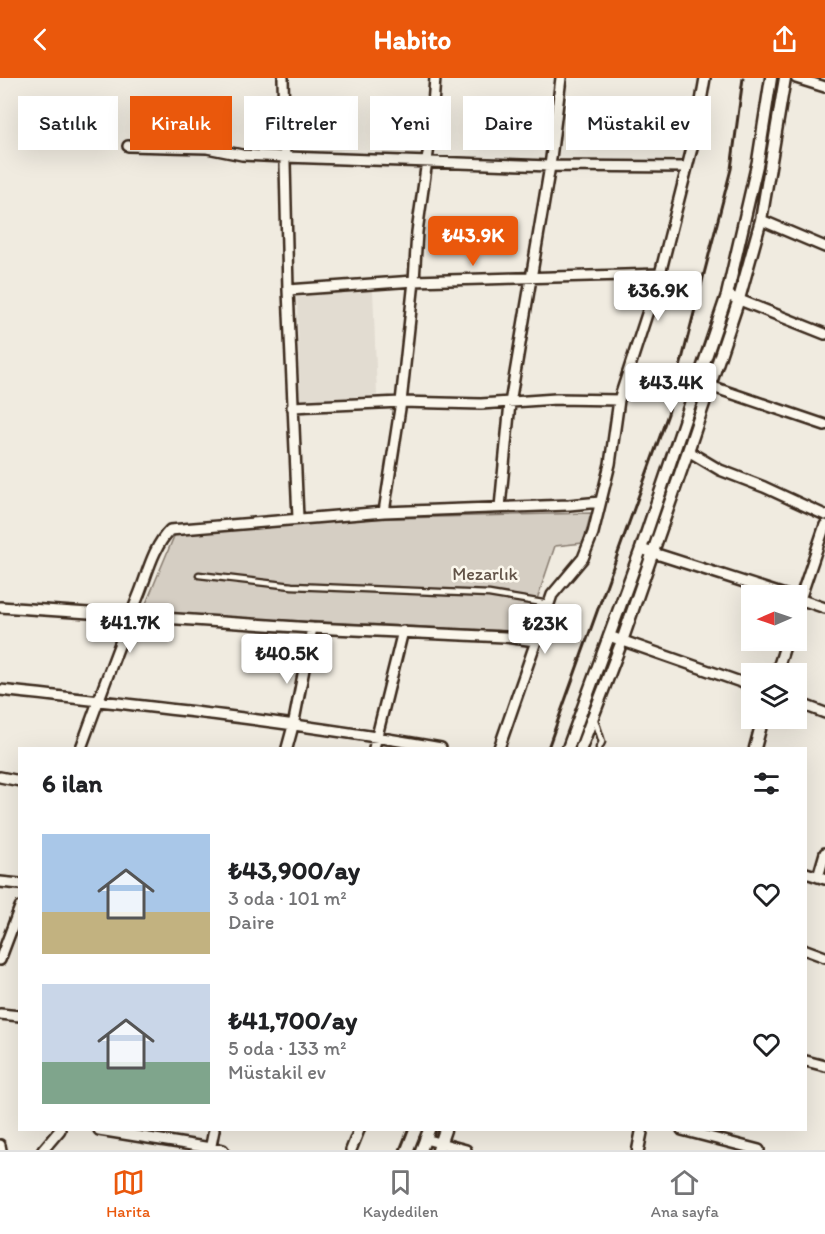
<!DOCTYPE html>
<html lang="tr">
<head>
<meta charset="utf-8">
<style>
	body { margin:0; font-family:Itim,sans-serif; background:#f2f2f2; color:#202124; height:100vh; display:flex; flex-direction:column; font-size:22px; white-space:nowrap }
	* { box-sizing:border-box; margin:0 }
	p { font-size:20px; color:#757577 }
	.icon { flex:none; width:33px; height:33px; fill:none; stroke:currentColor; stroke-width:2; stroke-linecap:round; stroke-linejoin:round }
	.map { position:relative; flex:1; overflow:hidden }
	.drawer { position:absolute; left:18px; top:669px; width:789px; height:384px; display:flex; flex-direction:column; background:#fff; border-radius:0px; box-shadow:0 6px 24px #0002 }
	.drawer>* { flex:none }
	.top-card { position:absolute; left:18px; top:18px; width:789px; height:54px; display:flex; gap:12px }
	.needle { width:39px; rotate:268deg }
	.controls { position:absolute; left:741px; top:507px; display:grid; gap:12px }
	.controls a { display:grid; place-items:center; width:66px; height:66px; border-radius:0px; background:#fff; box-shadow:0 6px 24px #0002; font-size:30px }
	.price { position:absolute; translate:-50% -51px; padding:0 14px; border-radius:6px; background:#fff; color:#222; font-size:20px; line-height:39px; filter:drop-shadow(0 2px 3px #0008) }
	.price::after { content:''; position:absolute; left:50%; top:36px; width:18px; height:14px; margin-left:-9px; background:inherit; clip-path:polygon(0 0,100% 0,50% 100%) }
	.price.on { background:#ea580c; color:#fff }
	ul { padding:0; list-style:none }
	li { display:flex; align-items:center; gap:18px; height:150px; padding:0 24px }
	li span { display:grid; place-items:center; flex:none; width:168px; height:120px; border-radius:0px; color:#555 }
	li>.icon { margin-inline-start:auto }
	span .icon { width:72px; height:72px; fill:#fffc; stroke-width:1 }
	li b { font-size:26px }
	h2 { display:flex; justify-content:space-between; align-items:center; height:72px; padding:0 24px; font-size:26px }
	.tag { padding:0 21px; border-radius:0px; background:#fff; box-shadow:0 6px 24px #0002; font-size:21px; line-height:54px }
	.tag.on { background:#ea580c; color:#fff }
	header { display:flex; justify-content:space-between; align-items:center; height:78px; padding:0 24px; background:#ea580c; color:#fff; font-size:27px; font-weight:800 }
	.tab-bar { display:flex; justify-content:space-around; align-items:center; height:84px; border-top:2px solid #e0e0e0; background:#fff; font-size:16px; color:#757577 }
	.tab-bar a { display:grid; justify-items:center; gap:3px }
	.tab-bar .on { color:#ea580c }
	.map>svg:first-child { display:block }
	.built { fill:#e2dcd1 }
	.green { fill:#d5cec3; stroke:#887c70; stroke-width:1.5 }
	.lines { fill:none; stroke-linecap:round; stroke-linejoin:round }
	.service-casing { stroke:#3b2a1e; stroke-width:9 }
	.minor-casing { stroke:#3b2a1e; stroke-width:14 }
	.tertiary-casing { stroke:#3b2a1e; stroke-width:15 }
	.service { stroke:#fbf7ec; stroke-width:4.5 }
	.minor { stroke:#fbf7ec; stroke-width:9 }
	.tertiary { stroke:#fbf7ec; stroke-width:10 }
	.rail { stroke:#3b2a1e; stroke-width:3 }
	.labels { text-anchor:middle; stroke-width:5; stroke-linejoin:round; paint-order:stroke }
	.park-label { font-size:18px; fill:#625347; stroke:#fbf7ec }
</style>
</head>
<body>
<header><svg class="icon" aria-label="back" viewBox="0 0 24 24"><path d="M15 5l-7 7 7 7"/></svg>Habito<svg class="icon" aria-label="share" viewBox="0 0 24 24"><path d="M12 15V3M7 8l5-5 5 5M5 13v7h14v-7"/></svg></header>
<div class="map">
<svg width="825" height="1072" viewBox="0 0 825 1072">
	<rect width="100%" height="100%" fill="#f0ebe0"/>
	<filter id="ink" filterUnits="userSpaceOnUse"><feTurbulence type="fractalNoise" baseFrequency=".0167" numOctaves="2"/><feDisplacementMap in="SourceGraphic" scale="12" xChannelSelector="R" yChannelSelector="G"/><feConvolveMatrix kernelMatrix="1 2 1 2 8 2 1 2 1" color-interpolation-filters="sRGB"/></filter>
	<g filter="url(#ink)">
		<path class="built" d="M373 211 377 317 300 324 297 219Z"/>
		<path class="green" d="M591 435 583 465 555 468 526 554 142 535 175 456 321 442Z"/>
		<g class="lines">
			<defs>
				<path id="service" d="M199 497 292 508 489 516 549 526
					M595 642 602 664 599 670"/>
				<path id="minor" d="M283 0 288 212 298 440
					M796 0 825 9
					M128 68 207 70 242 77 285 79 550 88 687 89
					M761 142 825 169
					M288 212 414 203 660 196
					M727 217 825 256
					M710 308 825 347
					M292 329 401 324 481 326 556 321 619 322
					M688 373 720 392 764 409 825 437
					M500 429 510 325 550 88 561 0
					M384 434 401 324 414 203 417 154 431 54 435 0
					M641 471 788 518
					M796 520 825 530
					M0 529 312 550 505 559 536 563
					M796 533 825 447
					M609 558 752 608
					M776 596 787 562
					M0 612C147 628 295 644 441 670
					M796 624 825 635
					M81 670C100 618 119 566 140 514 148 493 154 468 170 452L384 434 569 427 600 424
					M287 670 293 648 312 550
					M374 670 403 553
					M499 670 552 517 583 480 593 455 610 386 619 322 660 196 695 58 705 0
					M0 699 20 703
					M806 795 825 801
					M818 799 825 775
					M0 804 20 806
					M806 872 825 879
					M0 882 20 829
					M0 936 20 938
					M806 983 825 988
					M99 1052 223 1072
					M682 1052 759 1072
					M425 1061 466 1072
					M0 1067 1 1072
					M43 1072 60 1052
					M210 1072 214 1052
					M351 1072 359 1052"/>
				<path id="tertiary" d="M568 670 641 471 727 217 758 83 771 0
					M581 670 622 563 688 373 739 221 761 142 785 0
					M755 670 763 640
					M421 1072 429 1052
					M438 1072 445 1052
					M638 1072 642 1052"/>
			</defs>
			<use href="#service" class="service-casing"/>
			<use href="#minor" class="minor-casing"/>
			<use href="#tertiary" class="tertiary-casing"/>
			<use href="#service" class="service"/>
			<use href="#minor" class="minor"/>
			<use href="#tertiary" class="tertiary"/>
			<path class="rail" d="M548 670 668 336 731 91 743 0
				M400 1072 408 1052"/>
		</g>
	</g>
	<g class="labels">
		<g class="park-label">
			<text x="485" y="502">Mezarlık</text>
		</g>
	</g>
</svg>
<div class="controls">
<a><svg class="needle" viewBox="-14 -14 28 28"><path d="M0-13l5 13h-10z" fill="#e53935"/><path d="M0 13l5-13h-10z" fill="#757577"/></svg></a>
<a><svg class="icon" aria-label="layers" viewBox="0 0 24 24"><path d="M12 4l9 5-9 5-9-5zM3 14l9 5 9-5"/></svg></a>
</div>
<b class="price on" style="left:473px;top:189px">₺43.9K</b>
<b class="price" style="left:658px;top:244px">₺36.9K</b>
<b class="price" style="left:671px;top:336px">₺43.4K</b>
<b class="price" style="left:130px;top:576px">₺41.7K</b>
<b class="price" style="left:545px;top:577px">₺23K</b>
<b class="price" style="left:287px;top:607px">₺40.5K</b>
<div class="top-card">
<a class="tag">Satılık</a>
<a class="tag on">Kiralık</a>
<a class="tag">Filtreler</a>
<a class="tag">Yeni</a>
<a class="tag">Daire</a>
<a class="tag">Müstakil ev</a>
</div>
<section class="drawer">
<h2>6 ilan<svg class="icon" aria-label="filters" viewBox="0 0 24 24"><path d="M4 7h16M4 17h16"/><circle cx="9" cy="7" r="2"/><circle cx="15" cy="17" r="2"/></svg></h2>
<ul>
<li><span style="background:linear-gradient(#a9c7e8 65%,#c2b280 0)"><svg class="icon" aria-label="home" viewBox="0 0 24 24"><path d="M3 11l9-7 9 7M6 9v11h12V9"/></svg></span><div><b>₺43,900/ay</b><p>3 oda · 101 m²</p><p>Daire</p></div><svg class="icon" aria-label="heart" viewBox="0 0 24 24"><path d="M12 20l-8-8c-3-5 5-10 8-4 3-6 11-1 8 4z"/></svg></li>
<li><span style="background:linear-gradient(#c9d6e8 65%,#7fa58c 0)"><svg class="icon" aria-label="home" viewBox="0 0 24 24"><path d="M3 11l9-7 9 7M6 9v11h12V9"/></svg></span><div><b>₺41,700/ay</b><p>5 oda · 133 m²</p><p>Müstakil ev</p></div><svg class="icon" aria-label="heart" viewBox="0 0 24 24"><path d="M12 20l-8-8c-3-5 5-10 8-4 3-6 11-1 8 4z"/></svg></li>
</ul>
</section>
</div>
<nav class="tab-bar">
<a class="on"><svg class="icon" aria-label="map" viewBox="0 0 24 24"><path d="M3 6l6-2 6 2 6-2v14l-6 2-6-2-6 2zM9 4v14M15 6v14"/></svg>Harita</a>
<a><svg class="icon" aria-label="saved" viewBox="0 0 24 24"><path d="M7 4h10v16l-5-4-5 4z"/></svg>Kaydedilen</a>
<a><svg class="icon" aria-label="home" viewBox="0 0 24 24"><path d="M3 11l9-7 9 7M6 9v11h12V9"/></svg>Ana sayfa</a>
</nav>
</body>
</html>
